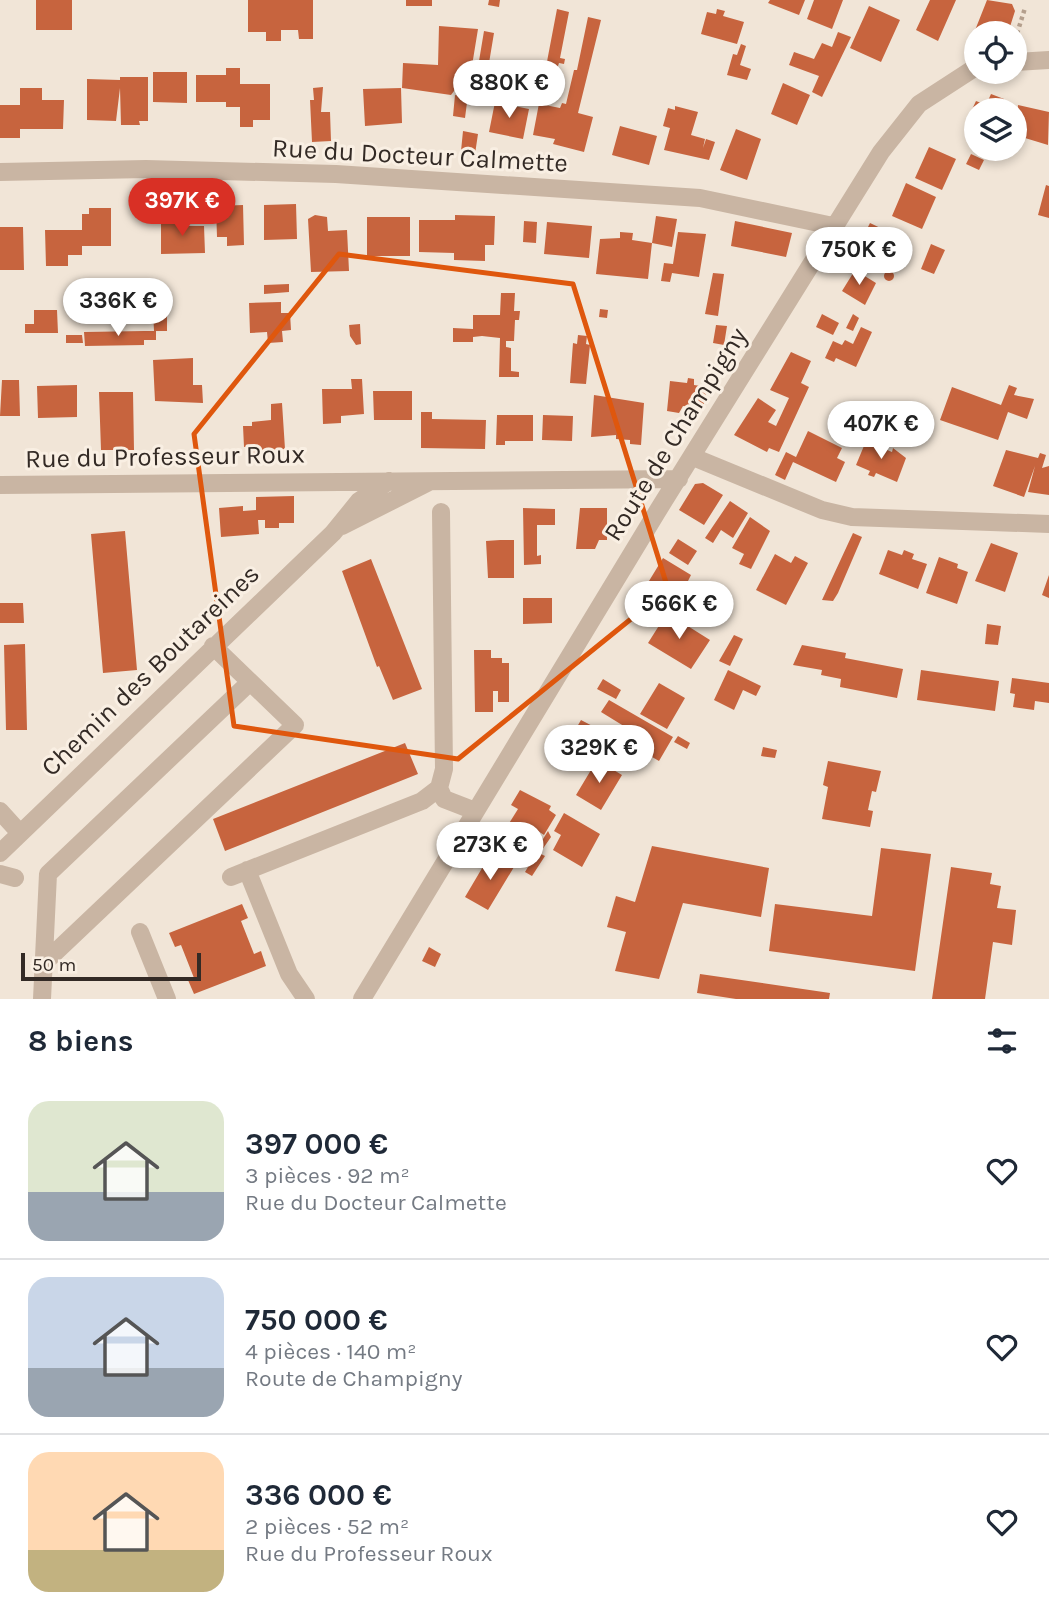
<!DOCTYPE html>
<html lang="fr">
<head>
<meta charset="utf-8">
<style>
	body { margin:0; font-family:Karla,sans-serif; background:#f2f2f3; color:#1f2937; height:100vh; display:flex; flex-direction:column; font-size:26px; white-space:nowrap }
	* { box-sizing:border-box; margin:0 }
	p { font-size:23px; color:#747a83 }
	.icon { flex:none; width:38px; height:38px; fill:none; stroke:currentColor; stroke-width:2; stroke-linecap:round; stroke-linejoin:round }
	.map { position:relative; height:999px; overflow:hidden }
	.side { display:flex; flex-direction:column; background:#fff; flex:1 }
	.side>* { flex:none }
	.tools { position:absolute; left:964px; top:21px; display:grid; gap:14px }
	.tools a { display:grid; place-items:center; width:63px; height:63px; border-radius:50%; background:#fff; box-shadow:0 4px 10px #0003; font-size:35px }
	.scale { position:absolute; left:21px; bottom:18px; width:180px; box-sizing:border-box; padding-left:7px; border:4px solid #332a25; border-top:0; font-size:19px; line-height:24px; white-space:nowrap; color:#332a25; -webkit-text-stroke:5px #f9efe3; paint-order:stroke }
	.price { position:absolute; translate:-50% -60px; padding:0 16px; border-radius:24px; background:#fff; color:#222; font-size:23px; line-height:46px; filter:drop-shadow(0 2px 4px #0008) }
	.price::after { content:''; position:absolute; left:50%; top:42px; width:21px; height:16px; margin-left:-10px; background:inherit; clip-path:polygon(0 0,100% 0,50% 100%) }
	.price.current { background:#d93025; color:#fff }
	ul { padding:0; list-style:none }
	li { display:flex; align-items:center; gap:21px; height:175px; padding:0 28px }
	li+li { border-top:2px solid #e0e1e3 }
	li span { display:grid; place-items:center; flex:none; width:196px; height:140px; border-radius:21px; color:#555 }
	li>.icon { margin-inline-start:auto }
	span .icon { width:84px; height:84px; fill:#fffc; stroke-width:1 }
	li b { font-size:30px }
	h2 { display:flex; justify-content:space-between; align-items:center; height:84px; padding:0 28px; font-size:30px }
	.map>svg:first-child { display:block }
	.building { fill:#c7643e }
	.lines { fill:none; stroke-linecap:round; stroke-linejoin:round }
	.path { stroke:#b49f8d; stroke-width:4.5; stroke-dasharray:3.5 3.5; stroke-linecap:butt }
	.minor { stroke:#c9b5a3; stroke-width:18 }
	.marked { fill:none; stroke:#df570d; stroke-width:5; stroke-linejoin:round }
	.labels { text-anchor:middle; stroke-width:6; stroke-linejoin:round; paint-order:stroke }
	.street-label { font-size:26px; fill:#332a25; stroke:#f9efe3 }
</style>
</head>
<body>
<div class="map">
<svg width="1049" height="999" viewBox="0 0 1049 999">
	<rect width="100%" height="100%" fill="#f1e5d7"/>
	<path class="building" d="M36 0H72V30H36Z
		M248 0H313V39H299L298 30H281V41H266V32H248Z
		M406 0H432V6H406Z
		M489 0H500L499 7 488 5Z
		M770 0H805L799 15 768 3Z
		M814 0H843L832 29 807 19Z
		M930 0H956L938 41 916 30Z
		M987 0 1012 4 1015 11 1008 33H976V43H970Z
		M869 6 900 20 881 62 850 48Z
		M557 9 569 12 560 58 565 59 564 64 559 63 545 105 560 108 562 103 566 104 574 70H577L588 17 601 20 578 113 593 117 584 152 553 144 555 139 533 135Z
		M717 9 725 11 723 16 744 22 737 44 701 34 707 12 716 14Z
		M439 26 478 29 470 78 455 77 454 91 451 95 402 88 403 63 438 65Z
		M484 31 494 33 489 63 479 61Z
		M838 32 851 37 822 97 812 92 819 76 789 65 794 52 814 59 822 43 832 47Z
		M741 44 746 46 740 65 751 69 747 80 727 75 733 54 737 55Z
		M489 65 509 69 508 75 499 74 497 87 486 85Z
		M226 68H240V84H270V120H253V127H240V107H226V102H196V75H226Z
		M153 72H187V103L153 102Z
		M120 77H148V121H139L140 125H121L120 88 116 121 87 120V79L120 80Z
		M783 83 810 95 797 125 771 114Z
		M463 86 469 87 465 118 453 116 455 95 461 96Z
		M323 87 321 112H330L331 141 312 142 310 100H314L313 88Z
		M20 88H42V100H64L63 129H20V138H0V105H20Z
		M401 88 402 123 365 126 363 89Z
		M991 94 1004 99 1000 110H976V121L968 118 976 101 986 105Z
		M495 102 529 109 523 139 489 132Z
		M1018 105 1049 112 1048 145 1015 135Z
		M675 106 698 112 691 135 705 139 703 148 706 139 715 142 709 160 664 150 670 128 663 126 668 108 675 110Z
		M620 126 657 136 649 165 612 155Z
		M736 129 761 139 747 180 720 170Z
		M463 131 478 134 475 154 461 151Z
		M929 147 956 159 942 190 915 178Z
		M971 154 984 160 979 170 966 164Z
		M906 183 936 197 922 229 892 216Z
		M1046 185 1049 186V218L1038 215Z
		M296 204 297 239 264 240V205Z
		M243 205 244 245 227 246V237H217L216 206Z
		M89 208H111V246H82V255H68V266H46L45 230H82V214H89Z
		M315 215 327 217 328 231 347 230 349 271 311 272 308 219Z
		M455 215 495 216 494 245H485V261L454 260V253L419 252V220H455Z
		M656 216 677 219 672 247 652 243Z
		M367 217H410V256H367Z
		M161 221H189L188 226H204L205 253 161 254Z
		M524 221 537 222 536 243 523 242Z
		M735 221 792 233 786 257 731 246Z
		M547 222 592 226 589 258 544 254Z
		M870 223 895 235 882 271 862 259 867 248 859 245Z
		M0 227H23L24 270H0Z
		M620 232 633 233 632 240 652 243 648 279 596 274 600 239 620 238Z
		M678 232 706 234 699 277 672 273 670 282 661 281 664 263 673 264Z
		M931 244 945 250 934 274 921 269Z
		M855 270 876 283 865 305 842 291Z
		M884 276a5 5 0 1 1 10 0a5 5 0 1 1-10 0Z
		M713 273 724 274 718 316 705 314Z
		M289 284V292L264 294V285Z
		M501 293H515L514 311H520L519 320H515L514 341H506V347L511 348V371L519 372V377H499L500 338 482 336 473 337V342H453V328L473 329V315H500Z
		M281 302V313H290L291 330 282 331 283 342 268 343 267 332 250 333 249 303Z
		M600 309 608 310 607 318 599 317Z
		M34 310H57L58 333H25V324H34Z
		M153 311H167V331H154Z
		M822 314 839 323 833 335 816 327Z
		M853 314 859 318 853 331 846 328Z
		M360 324 361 344 356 345 350 336 349 325Z
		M716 325 727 326 724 345 713 343Z
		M861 327 872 332 856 367 836 358 834 362 825 358 833 341 842 345 845 340 853 344Z
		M144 331H156V340H144V345L85 346 84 332Z
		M66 335H82L83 343H66Z
		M578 335 587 336 586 344 590 345 586 384 570 383 573 343 577 344Z
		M791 352 811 361 801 383 809 387 779 452 769 448 767 452 734 435 758 398 776 410 768 422 776 426 789 398 770 390Z
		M193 358V385H202L203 403 155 401 153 360Z
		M688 378 694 379V385L707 387 703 409 683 406 679 413 667 411 670 381 687 383Z
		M351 379H362L364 414 341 416V423L323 424 322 389H352Z
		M2 380H19L20 416H0Z
		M77 385V417L38 418 37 386Z
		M1009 385 1017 388 1014 395 1034 399 1027 419 1008 412 998 440 940 420 952 387 1001 405Z
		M373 391H412V420H374Z
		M99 392H133L134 450H101Z
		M594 395 644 403 641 445 630 444V440L616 439V435L591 437Z
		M282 403 285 449 265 450V454H253V446L244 447 243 426H252V422L271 420V404Z
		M421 412H432V419L486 420 485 449 421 448Z
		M497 415H533V441H505V445H496Z
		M543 415 573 416 572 441 542 440Z
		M808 431 842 448 837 458 845 462 836 482 793 462 785 480 775 475 786 452 796 457Z
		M874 440 882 443 880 447 892 452 893 448 906 458 897 482 876 473 874 477 868 475 870 471 856 465 866 441 872 444Z
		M1006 450 1038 458 1040 453 1046 455 1042 468 1049 466V495L1028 492 1035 466 1024 497 993 486Z
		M703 483 723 495 704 525 679 510 695 484Z
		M294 496V523H279V528H265V520H258L259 534 221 537 219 508 243 506V511L256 510V497Z
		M730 501 748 513 733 538 721 530 713 543 705 538Z
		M523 508 555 509V525H537V556L541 555V564L524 565Z
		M580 508H607V540H599L595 549H576Z
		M750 517 770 531 751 569 739 564 744 554 732 548Z
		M125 531 137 670 103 673 91 534Z
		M853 533 862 537 838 593 833 601 822 600Z
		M678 539 697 551 688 565 669 553Z
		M500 540H514V578H488L486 541Z
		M991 543 1018 553 1005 592 975 581Z
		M888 550 902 555 904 550 914 554 912 559 927 564 918 589 879 574Z
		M775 554 791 563 795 556 808 563 786 605 756 590Z
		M939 557 958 564 957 568 968 572 957 604 926 593Z
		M663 558 691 575 679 599 649 581Z
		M371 559 422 689 393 700 379 666 377 667 342 571Z
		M1049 575V598L1042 595Z
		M523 598H552V623L523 624Z
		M0 603H23L24 623H0Z
		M667 613 710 640 691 669 648 643Z
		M987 624 1001 626 998 645 985 644Z
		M734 635 743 639 730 666 719 661Z
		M25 644 27 730H6L4 645Z
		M802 645 846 653 845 658 903 669 897 698 840 687 841 679 821 675 822 670 793 665Z
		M474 650H491V658H502V663H509V702H498V691H493V712H475Z
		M728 670 761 686 756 696 743 690 734 710 714 700Z
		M921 670 999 681 995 711 917 700Z
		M1012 678 1049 683V703L1035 701 1034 710 1013 707 1015 694 1010 693Z
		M603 679 621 690 616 699 597 689Z
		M659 683 685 698 667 729 640 714Z
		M609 700 673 737 659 761 621 739 627 728 601 712Z
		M581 720 600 730 593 742 574 732Z
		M563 731 580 742 565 767 547 756Z
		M678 736 690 743 687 749 674 742Z
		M405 743 418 774 225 851 213 819Z
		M763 747 777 750 775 758 761 756Z
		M597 760 622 775 601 810 576 795Z
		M828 761 881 771 876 792 872 791 868 810 873 811 870 827 822 819 828 787 823 785Z
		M520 790 551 806 549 810 556 815 544 835 529 825 523 834 508 825 518 809 511 805Z
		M564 813 600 834 582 867 553 850 561 835 554 831Z
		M548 831 551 837 542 850 538 847Z
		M513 839 534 853 528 863 506 850Z
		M652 846 769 868 761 917 683 903 659 979 615 971 626 932 607 927 616 896 635 902Z
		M881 848 931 854 915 971 769 951 775 904 872 916Z
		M537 852 545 856 532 876 525 872Z
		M491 853 514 867 488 910 465 897Z
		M951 867 992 873 990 884 1001 886 997 908 1016 910 1012 945 993 942 985 999H932Z
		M242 904 248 918 241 921 254 954 261 951 266 966 194 994 188 980 194 978 181 945 175 947 169 933Z
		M429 947 441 954 435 967 422 961Z
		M700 974 830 993 829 999H736L697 993Z"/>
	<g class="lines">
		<path class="path" d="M1015 40 1025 8"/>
		<path class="minor" d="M1015 62 1049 60
			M0 172 146 169 336 174 700 198 833 226
			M693 457 822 510 852 517 1049 524
			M0 485 679 479
			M342 526 429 482
			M439 788 444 799 475 811
			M0 811 19 832
			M0 853 333 533 359 501 389 481
			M247 870 289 974 306 999
			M0 874 15 878
			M231 877 422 801 439 788 444 769 441 512
			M140 932 167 999
			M43 964 295 725 213 646
			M42 999 48 874 250 682
			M362 999 657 512 881 152 919 104 976 67"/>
	</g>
	<path class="marked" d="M339 254 573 284 668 589 458 759 234 726 194 434Z"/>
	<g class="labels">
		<g class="street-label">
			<text transform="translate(420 155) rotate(3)" y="9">Rue du Docteur Calmette</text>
			<text transform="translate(675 434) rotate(-58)" y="9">Route de Champigny</text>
			<text transform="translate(165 456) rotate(-1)" y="9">Rue du Professeur Roux</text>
			<text transform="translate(150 670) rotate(-44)" y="9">Chemin des Boutareines</text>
		</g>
	</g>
</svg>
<div class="tools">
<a><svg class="icon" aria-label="locate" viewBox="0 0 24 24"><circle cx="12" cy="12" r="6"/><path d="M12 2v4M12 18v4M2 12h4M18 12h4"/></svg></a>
<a><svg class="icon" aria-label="layers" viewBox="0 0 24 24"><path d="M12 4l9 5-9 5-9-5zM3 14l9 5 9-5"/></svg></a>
</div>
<div class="scale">50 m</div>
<b class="price" style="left:509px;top:120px">880K €</b>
<b class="price current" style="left:182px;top:238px">397K €</b>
<b class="price" style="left:859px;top:287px">750K €</b>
<b class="price" style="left:118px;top:338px">336K €</b>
<b class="price" style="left:881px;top:461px">407K €</b>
<b class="price" style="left:679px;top:641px">566K €</b>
<b class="price" style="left:599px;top:785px">329K €</b>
<b class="price" style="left:490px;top:882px">273K €</b>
</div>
<section class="side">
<h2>8 biens<svg class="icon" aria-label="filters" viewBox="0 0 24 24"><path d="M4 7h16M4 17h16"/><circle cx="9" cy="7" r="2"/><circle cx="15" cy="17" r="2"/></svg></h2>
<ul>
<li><span style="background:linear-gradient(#dfe7d0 65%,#9aa5b1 0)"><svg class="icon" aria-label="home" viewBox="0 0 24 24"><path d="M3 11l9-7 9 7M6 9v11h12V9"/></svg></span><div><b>397 000 €</b><p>3 pièces · 92 m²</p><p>Rue du Docteur Calmette</p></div><svg class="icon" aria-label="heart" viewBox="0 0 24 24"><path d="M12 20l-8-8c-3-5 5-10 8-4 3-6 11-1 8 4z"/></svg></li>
<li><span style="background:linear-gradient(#c9d6e8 65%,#9aa5b1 0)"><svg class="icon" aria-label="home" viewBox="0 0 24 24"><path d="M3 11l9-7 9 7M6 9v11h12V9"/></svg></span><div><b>750 000 €</b><p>4 pièces · 140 m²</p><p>Route de Champigny</p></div><svg class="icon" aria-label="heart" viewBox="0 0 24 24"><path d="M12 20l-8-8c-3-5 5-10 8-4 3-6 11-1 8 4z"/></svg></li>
<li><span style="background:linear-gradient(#ffd9b3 70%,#c2b280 0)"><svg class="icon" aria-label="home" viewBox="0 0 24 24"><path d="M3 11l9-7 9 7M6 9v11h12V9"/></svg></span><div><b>336 000 €</b><p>2 pièces · 52 m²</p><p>Rue du Professeur Roux</p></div><svg class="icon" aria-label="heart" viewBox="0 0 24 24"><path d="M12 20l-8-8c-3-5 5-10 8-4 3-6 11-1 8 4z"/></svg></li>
</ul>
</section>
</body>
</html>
